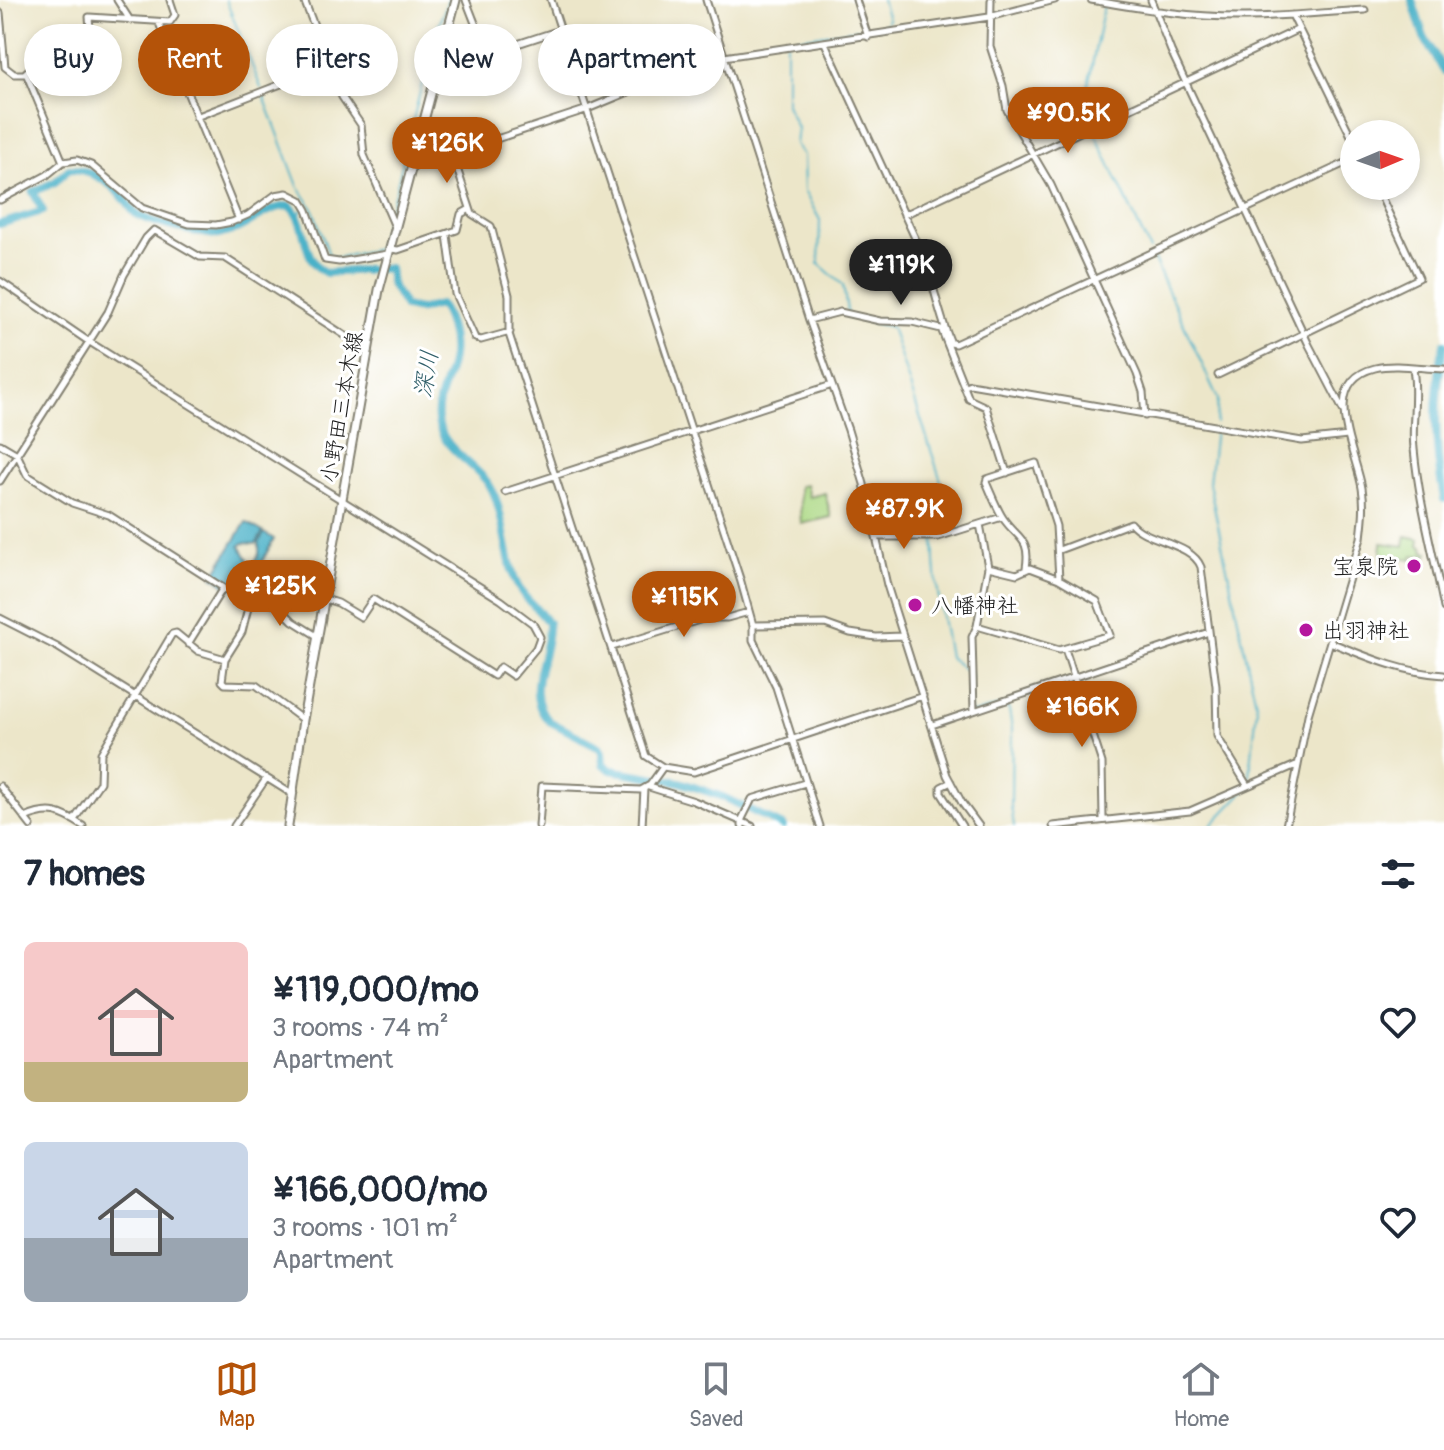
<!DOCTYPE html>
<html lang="en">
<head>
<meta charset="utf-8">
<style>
	body { margin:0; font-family:Pangolin,"Klee One",sans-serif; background:#f2f2f3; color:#1f2937; height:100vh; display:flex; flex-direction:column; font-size:30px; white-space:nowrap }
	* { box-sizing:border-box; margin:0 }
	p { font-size:26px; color:#747a83 }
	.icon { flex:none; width:44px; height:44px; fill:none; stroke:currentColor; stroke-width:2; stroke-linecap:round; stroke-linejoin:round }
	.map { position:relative; height:826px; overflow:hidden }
	.side { display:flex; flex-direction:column; background:#fff; flex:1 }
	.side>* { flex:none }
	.hud { position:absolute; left:24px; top:24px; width:800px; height:72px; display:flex; gap:16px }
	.needle { width:52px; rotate:88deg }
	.controls { position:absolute; left:1340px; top:120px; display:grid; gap:16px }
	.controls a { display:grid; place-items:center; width:80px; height:80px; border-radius:50%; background:#fff; box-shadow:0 4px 12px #0003; font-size:40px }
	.price { position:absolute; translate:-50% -68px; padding:0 18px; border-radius:28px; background:#b45309; color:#fff; font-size:26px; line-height:52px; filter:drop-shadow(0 2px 4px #0008) }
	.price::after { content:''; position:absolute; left:50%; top:48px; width:24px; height:18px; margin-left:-12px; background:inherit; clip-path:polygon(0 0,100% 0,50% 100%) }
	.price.selected { background:#222; color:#fff }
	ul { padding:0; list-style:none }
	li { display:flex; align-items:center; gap:24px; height:200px; padding:0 24px }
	li span { display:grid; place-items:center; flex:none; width:224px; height:160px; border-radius:12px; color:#555 }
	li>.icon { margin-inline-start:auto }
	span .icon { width:96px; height:96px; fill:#fffc; stroke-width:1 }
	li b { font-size:34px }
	h2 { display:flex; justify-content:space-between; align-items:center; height:96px; padding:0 24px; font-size:34px }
	.pill { padding:0 28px; border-radius:36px; background:#fff; box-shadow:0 4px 12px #0003; font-size:28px; line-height:72px }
	.pill.selected { background:#b45309; color:#fff }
	.tabs { display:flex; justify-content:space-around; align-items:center; height:112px; border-top:2px solid #e0e1e3; background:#fff; font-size:22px; color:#747a83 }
	.tabs a { display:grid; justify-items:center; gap:4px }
	.tabs .selected { color:#b45309 }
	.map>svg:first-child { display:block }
	.green { fill:#add986; stroke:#647a51; stroke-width:2 }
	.water { fill:#49b1c8; stroke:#326672; stroke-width:2 }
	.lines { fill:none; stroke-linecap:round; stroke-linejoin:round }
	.stream { stroke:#49b1c8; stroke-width:2 }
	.river { stroke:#49b1c8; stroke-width:8 }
	.minor-casing { stroke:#848172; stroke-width:9 }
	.major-casing { stroke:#848172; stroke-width:11 }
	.minor { stroke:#fff; stroke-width:5 }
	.major { stroke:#fff; stroke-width:7 }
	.poi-dot { fill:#b5179e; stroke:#fff; stroke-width:3 }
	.labels { text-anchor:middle; stroke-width:6; stroke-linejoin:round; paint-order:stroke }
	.street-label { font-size:22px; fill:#1c1c1c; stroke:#fff }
	.poi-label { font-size:22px; fill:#1c1c1c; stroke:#fff; text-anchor:start }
	.water-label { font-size:24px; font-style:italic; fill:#305f69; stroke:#fff }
</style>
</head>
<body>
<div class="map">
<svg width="1444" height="826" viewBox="0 0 1444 826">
	<rect width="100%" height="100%" fill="#fff"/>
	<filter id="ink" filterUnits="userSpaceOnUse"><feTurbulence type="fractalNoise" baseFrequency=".0125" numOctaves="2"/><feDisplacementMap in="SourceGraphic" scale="16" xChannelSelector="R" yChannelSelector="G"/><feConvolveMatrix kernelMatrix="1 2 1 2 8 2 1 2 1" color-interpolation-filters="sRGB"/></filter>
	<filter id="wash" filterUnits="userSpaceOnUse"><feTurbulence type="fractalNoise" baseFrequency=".006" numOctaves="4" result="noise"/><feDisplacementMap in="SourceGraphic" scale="32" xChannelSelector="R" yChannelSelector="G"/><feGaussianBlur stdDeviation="1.8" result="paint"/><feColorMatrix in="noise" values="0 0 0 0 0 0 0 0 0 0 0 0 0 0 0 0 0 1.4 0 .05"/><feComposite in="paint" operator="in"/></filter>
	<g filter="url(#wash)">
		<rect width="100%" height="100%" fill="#ece6c9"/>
		<path class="green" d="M806 485 809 497 825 493 831 517 801 524 799 486Z
			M1406 536 1420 539 1419 545 1423 546 1424 552H1428L1427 556 1413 555 1412 559 1381 555 1382 543 1404 546Z"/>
		<path class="water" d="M246 522 263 532 256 544 243 543 240 546 249 561 231 590 213 576Z
			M264 533 274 539 257 571 251 569 259 554V543Z"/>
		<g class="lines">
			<path class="stream" d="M226 0 261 88
				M882 0 888 19 886 25 786 40V104L797 128 795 144 803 155 804 191 820 220 819 264 843 285 848 317 891 327 953 518V523L935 529C932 573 942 615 949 657L970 674 969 715 1004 705 1009 710 1012 728 1011 806 1014 826
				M263 94 298 186 313 209 329 255 336 258 377 249 396 189 432 43 448 0
				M1091 123 1084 106 1104 5
				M1093 129 1150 250
				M298 217 303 208
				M1152 256 1218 399 1216 423
				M1215 429 1209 483 1257 708 1249 784
				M1211 826 1246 789"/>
			<path class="river" d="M1412 0 1424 37 1444 71
				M0 224 43 211 33 192 55 182 69 169C90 168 113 184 126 201 130 206 132 212 138 215 159 225 186 230 209 234 239 239 260 206 290 206 309 224 300 260 326 273L389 268 391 284 405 307 420 310 439 305C445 311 447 318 449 326 462 369 434 388 438 421 443 451 476 463 490 486 503 507 505 554 515 580 523 600 538 607 548 623 550 656 521 692 549 721L599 747 602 752 603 764 611 770 680 782 723 797 783 826
				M1444 344C1433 399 1434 444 1444 499"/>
		</g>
	</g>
	<g filter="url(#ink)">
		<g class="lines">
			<defs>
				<path id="minor" d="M117 0 130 20
					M304 0 342 97 361 125 364 155 395 227
					M466 0 487 54
					M551 0 741 582 753 625V640L776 687 820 826
					M706 0 809 320 848 430 864 484 887 585 947 775 962 803 979 826
					M856 0 868 37
					M991 0 990 46 1003 86 1007 110 1051 185 1137 374 1143 392 1145 416
					M1091 0C1142 9 1193 18 1246 17 1286 17 1325 12 1365 10
					M1151 0 1171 51 1309 345 1344 412
					M0 13 5 67 14 74H24L38 61 91 40 89 17 170 22 175 15 170 0
					M1292 15 1354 142
					M159 23 239 220
					M825 43 921 251C934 281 938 314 951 343L955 344 1354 159
					M438 70 560 30
					M26 73 63 162
					M196 117 330 65
					M452 153 472 214 491 226 509 295V334L646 756 663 767 694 772 923 696
					M414 166 585 110 660 79 724 57 989 17 1055 0
					M0 200 47 175 63 162 77 160 91 165 142 208 189 224 216 225 232 222 248 215 275 195 287 193 301 200 307 210 325 260 339 262 388 254
					M904 215 1299 29
					M447 235 455 294 475 338 481 340 510 332
					M391 249 398 250 457 230 461 214 470 209
					M0 281 88 341 501 600 533 624 540 637 536 648 513 676 500 667 494 676 373 599 361 617 338 603 325 599
					M809 320 840 312 880 321 912 322 945 330
					M942 331 969 399 986 407 1007 473
					M1413 369C1418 396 1411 422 1414 449 1419 503 1434 556 1444 608
					M1218 375 1419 278 1376 186
					M965 386 970 384 1302 441 1348 436
					M0 444 17 454 27 475 72 503 109 515 236 596 277 605 293 621 317 636
					M0 481 108 312 124 275 146 238 154 230 200 257 225 258 369 351
					M505 492 832 385
					M876 537H938L1002 517
					M1059 550 1131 523C1145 541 1192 543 1201 567L1216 686 1217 736 1247 785
					M1026 568C1031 537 1017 539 1003 518 996 507 991 493 986 482L987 479 1036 463 1056 526 1059 579
					M250 600 242 632 225 659 222 681 225 684 256 685 303 720
					M0 618 57 647 292 794
					M753 625 825 624 850 633 876 637 902 636
					M977 626 1059 650 1110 635 1097 601 1059 579 1030 568 1017 574 988 567
					M1330 642C1367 657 1404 673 1444 675
					M188 644 223 588
					M612 647 706 618H727L749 612
					M1065 649 1102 763 1103 819
					M974 711 972 637 977 626 988 567 980 524
					M932 725 1209 632
					M951 782 941 787V793L962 826
					M0 786 31 826
					M649 787 694 801 752 826
					M25 818C50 807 61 812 83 826
					M74 820 100 782 101 753 172 634 176 633 198 651 225 659
					M234 826 266 779
					M539 826 542 786 641 790 650 785 663 767
					M642 826 644 789
					M742 826V819L752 799 805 783
					M1053 826 1190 811 1296 765
					M1286 826 1308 715 1361 538C1363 521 1365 505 1362 488 1356 452 1318 382 1375 368 1396 363 1423 369 1444 369"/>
				<path id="major" d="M288 826 303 720 379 290 456 0"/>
			</defs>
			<use href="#minor" class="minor-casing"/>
			<use href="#major" class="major-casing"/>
			<use href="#minor" class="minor"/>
			<use href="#major" class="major"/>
		</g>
	</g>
	<g class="poi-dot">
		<circle cx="1414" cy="566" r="8"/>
		<circle cx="915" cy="605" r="8"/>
		<circle cx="1306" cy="630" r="8"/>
	</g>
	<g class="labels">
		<g class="street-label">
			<text transform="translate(341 407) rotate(-80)" y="8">小野田三本木線</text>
		</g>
		<g class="poi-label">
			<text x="1398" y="574" text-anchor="end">宝泉院</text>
			<text x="931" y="613">八幡神社</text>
			<text x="1322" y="638">出羽神社</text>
		</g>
		<g class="water-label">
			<text transform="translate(426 374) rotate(-81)" y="8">深川</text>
		</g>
	</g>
</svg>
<div class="controls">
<a><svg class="needle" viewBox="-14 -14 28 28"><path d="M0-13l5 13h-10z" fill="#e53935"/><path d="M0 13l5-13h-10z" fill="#747a83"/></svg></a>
</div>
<b class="price" style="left:1068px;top:155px">¥90.5K</b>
<b class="price" style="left:447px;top:185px">¥126K</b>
<b class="price selected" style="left:901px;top:307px">¥119K</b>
<b class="price" style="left:904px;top:551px">¥87.9K</b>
<b class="price" style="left:280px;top:628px">¥125K</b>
<b class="price" style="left:684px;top:639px">¥115K</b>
<b class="price" style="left:1082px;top:749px">¥166K</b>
<div class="hud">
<a class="pill">Buy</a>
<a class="pill selected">Rent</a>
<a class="pill">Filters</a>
<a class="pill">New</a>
<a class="pill">Apartment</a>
</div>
</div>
<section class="side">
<h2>7 homes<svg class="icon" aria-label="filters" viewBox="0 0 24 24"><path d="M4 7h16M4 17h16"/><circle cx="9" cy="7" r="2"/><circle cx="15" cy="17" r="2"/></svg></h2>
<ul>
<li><span style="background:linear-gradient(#f6c9c9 75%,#c2b280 0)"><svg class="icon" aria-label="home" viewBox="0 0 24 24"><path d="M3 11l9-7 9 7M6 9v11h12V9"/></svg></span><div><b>¥119,000/mo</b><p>3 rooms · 74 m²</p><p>Apartment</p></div><svg class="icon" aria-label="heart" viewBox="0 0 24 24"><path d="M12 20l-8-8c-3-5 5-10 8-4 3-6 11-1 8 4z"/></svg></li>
<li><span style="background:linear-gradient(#c9d6e8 60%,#9aa5b1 0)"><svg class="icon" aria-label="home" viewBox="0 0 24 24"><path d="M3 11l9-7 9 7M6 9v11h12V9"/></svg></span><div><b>¥166,000/mo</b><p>3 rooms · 101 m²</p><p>Apartment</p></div><svg class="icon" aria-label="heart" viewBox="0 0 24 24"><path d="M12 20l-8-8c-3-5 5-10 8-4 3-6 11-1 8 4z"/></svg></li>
</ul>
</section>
<nav class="tabs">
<a class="selected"><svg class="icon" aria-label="map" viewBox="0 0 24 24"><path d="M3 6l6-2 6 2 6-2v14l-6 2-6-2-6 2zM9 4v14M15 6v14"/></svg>Map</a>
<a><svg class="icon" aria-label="saved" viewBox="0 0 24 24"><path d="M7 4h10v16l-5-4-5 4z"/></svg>Saved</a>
<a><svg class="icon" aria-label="home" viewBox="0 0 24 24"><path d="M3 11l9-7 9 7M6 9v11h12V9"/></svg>Home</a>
</nav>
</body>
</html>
